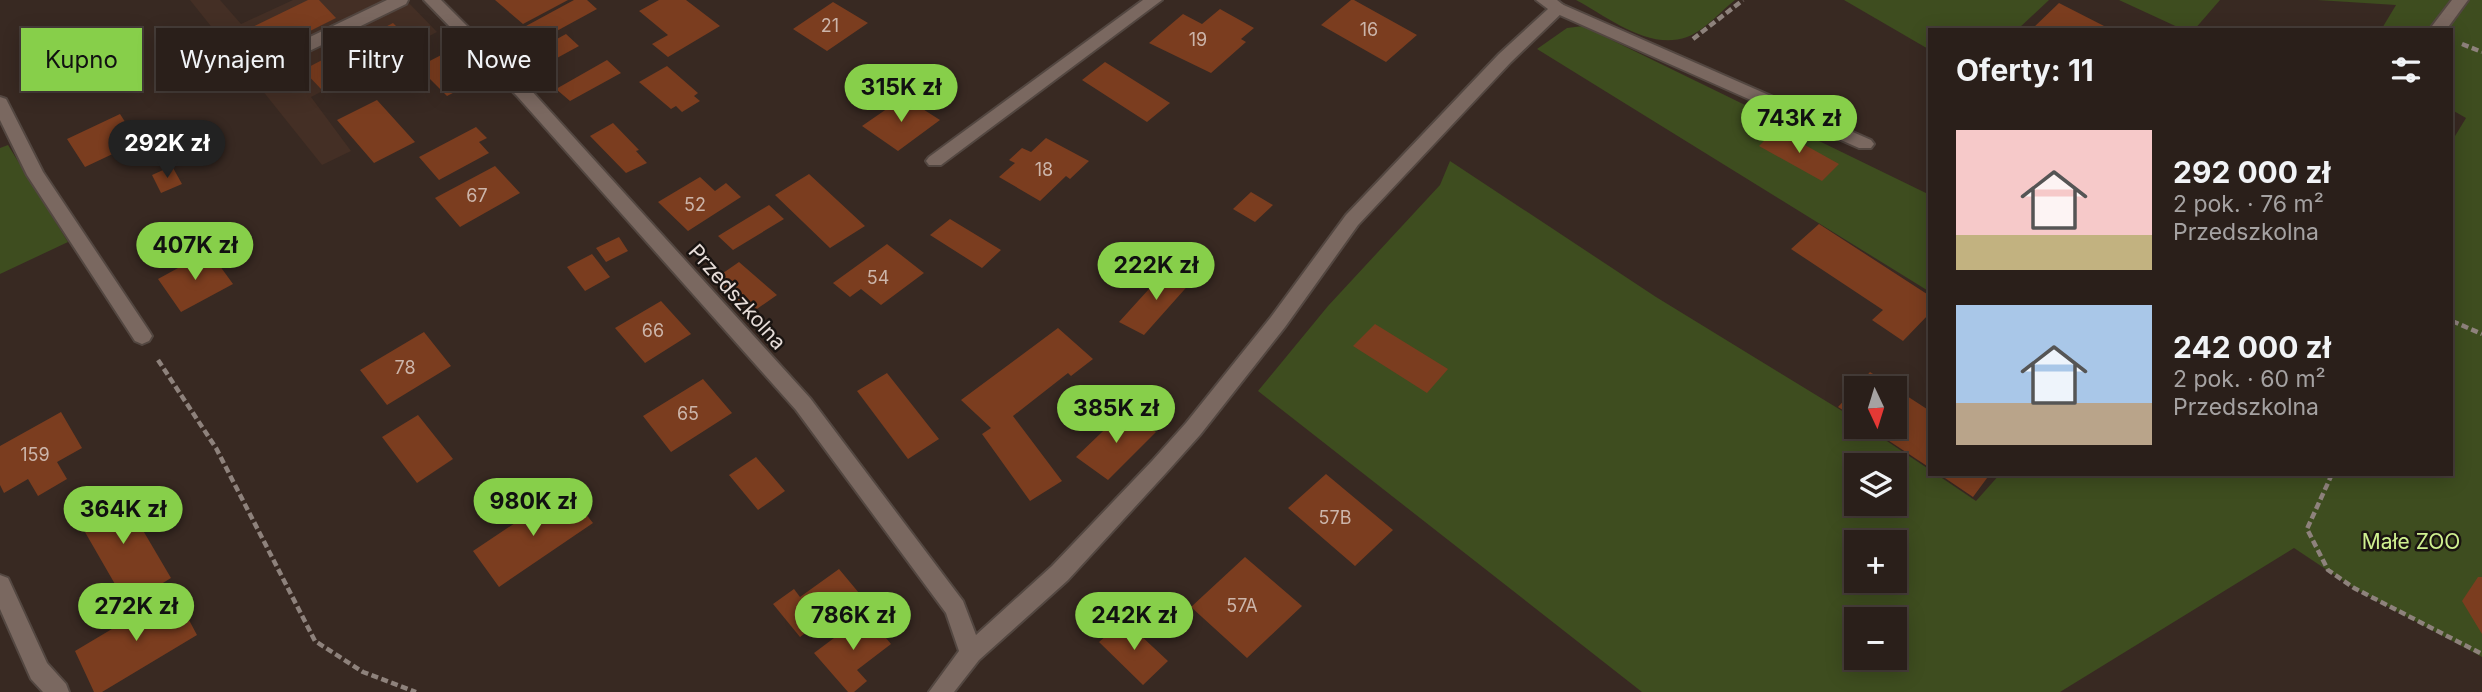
<!DOCTYPE html>
<html lang="pl">
<head>
<meta charset="utf-8">
<style>
	body { margin:0; font-family:Inter,sans-serif; background:#322723; color:#f1f3f6; height:100vh; display:flex; flex-direction:column; font-size:26px; white-space:nowrap }
	* { box-sizing:border-box; margin:0 }
	p { font-size:23px; color:#a5a2a2 }
	.icon { flex:none; width:38px; height:38px; fill:none; stroke:currentColor; stroke-width:2; stroke-linecap:round; stroke-linejoin:round }
	.map { position:relative; flex:1; overflow:hidden }
	.drawer { position:absolute; left:1928px; top:28px; width:525px; height:448px; display:flex; flex-direction:column; background:#2a1f1a; border-radius:0px; box-shadow:0 4px 18px #0003,0 0 0 2px #463d39 }
	.drawer>* { flex:none }
	.guide { position:absolute; left:21px; top:28px; width:665px; height:63px; display:flex; gap:14px }
	.needle { width:46px; rotate:176deg }
	.fabs { position:absolute; left:1844px; top:376px; display:grid; gap:14px }
	.fabs a { display:grid; place-items:center; width:63px; height:63px; border-radius:0px; background:#2a1f1a; box-shadow:0 4px 18px #0003,0 0 0 2px #463d39; font-size:35px }
	.price { position:absolute; translate:-50% -60px; padding:0 16px; border-radius:24px; background:#87cf4a; color:#111; font-size:23px; line-height:46px; filter:drop-shadow(0 2px 4px #0008) }
	.price::after { content:''; position:absolute; left:50%; top:42px; width:21px; height:16px; margin-left:-10px; background:inherit; clip-path:polygon(0 0,100% 0,50% 100%) }
	.price.current { background:#222; color:#fff }
	ul { padding:0; list-style:none }
	li { display:flex; align-items:center; gap:21px; height:175px; padding:0 28px }
	li span { display:grid; place-items:center; flex:none; width:196px; height:140px; border-radius:0px; color:#555 }
	li>.icon { margin-inline-start:auto }
	span .icon { width:84px; height:84px; fill:#fffc; stroke-width:1 }
	li b { font-size:30px }
	h2 { display:flex; justify-content:space-between; align-items:center; height:84px; padding:0 28px; font-size:30px }
	.pill { padding:0 24px; border-radius:0px; background:#2a1f1a; box-shadow:0 4px 18px #0003,0 0 0 2px #463d39; font-size:24px; line-height:63px }
	.pill.current { background:#87cf4a; color:#111 }
	.map>svg:first-child { display:block }
	.built { fill:#442f25 }
	.green { fill:#3e4d1f; fill-rule:evenodd }
	.building { fill:#7b3d1f }
	.lines { fill:none; stroke-linecap:round; stroke-linejoin:round }
	.service-casing { stroke:#534741; stroke-width:4 }
	.minor-casing { stroke:#534741; stroke-width:4 }
	.path { stroke:#8e827c; stroke-width:4.5; stroke-dasharray:7 3.5; stroke-linecap:butt }
	.service { fill:#7a6860; fill-rule:evenodd }
	.minor { fill:#7a6860; fill-rule:evenodd }
	.labels { text-anchor:middle; stroke-width:5; stroke-linejoin:round; paint-order:stroke }
	.number-label { font-size:18px; fill:#ccb5aa }
	.street-label { font-size:21px; fill:#e7ddd9; stroke:#1a1411 }
	.park-label { font-size:21px; fill:#cff090; stroke:#1a1411 }
</style>
</head>
<body>
<div class="map">
<svg width="2482" height="692" viewBox="0 0 2482 692">
	<rect width="100%" height="100%" fill="#382922"/>
	<path class="built" d="M190 0H220L241 24 293 0H406L437 32 311 97 351 151 322 165Z"/>
	<path class="green" d="M1576 0H1735C1721 11 1704 31 1687 37 1649 51 1608 17 1576 0Z
		M1844 0H2049L2017 30H1930V50Z
		M2119 0H2220L2194 30H2184Z
		M2317 0H2482V657L2354 588 2294 548 2060 692H1642L1258 391 1328 306 1440 185 1450 161 1656 297 1857 420V427H1866L1930 470V474H1936L1976 501 2000 474H2452V141L2466 118 2452 110V30H2381L2396 5ZM1857 466H1895V504H1857ZM1857 542H1895V581H1857ZM1857 620H1895V658H1857Z
		M1583 26 1930 195V292L1537 49 1567 28Z
		M8 145 68 242 0 274V148Z"/>
	<path class="building" d="M308 0H319L336 18 266 53 246 30Z
		M495 0H568L523 24Z
		M574 0H587L597 9 542 39 526 26Z
		M659 0H686L720 26 668 57 652 44 668 35 639 11Z
		M1351 0H1354L1417 35 1386 62 1321 25Z
		M833 2 868 23 827 51 793 29Z
		M2059 3 2106 27 2104 30H2031Z
		M1220 9 1254 28 1241 39 1246 42 1211 73 1149 43 1183 14 1202 24Z
		M393 23 412 42 321 89 303 70Z
		M566 34 579 46 535 70 522 58Z
		M449 51 478 80 447 96 418 67Z
		M403 53 414 64 357 93 347 82Z
		M607 60 621 73 570 101 556 89Z
		M1105 62 1170 103 1147 122 1082 80Z
		M667 66 698 93 694 96 700 101 682 112 676 106 671 109 639 82Z
		M904 97 940 120 898 151 862 126Z
		M377 100 415 142 374 163 337 120Z
		M120 114 138 142 85 167 67 139Z
		M613 123 639 150 636 151 647 163 626 173 590 136Z
		M476 127 487 138 479 142 489 153 439 180 419 157Z
		M1776 129 1839 164 1822 181 1759 146Z
		M1046 138 1089 161 1070 179 1066 176 1040 201 999 177 1015 163 1009 160 1022 148 1031 152Z
		M172 166 182 184 161 193 152 175Z
		M495 166 520 193 460 227 435 198Z
		M809 174 865 226 830 248 775 195Z
		M700 177 715 191 726 183 741 197 688 231 658 202Z
		M1251 192 1273 205 1255 222 1233 209Z
		M769 205 784 219 733 250 718 236Z
		M950 219 1001 250 982 268 930 235Z
		M1819 224 1930 296V313L1903 341 1872 320 1883 310 1791 249Z
		M619 237 628 251 606 262 596 248Z
		M887 244 924 273 881 305 861 289 850 297 833 283Z
		M209 251 233 284 181 312 158 279Z
		M592 254 610 277 585 291 567 267Z
		M739 262 777 295 751 313 713 280Z
		M1168 268 1192 281 1144 335 1119 322Z
		M661 301 691 334 645 363 615 328Z
		M1375 324 1448 369 1427 393 1353 346Z
		M1058 328 1093 359 1071 376 1068 373 1013 416 1062 481 1030 501 982 434 991 428 961 400Z
		M424 332 451 366 387 405 360 370Z
		M1870 372 1930 411V468L1868 427H1895V388H1857V419L1838 407Z
		M887 373 939 439 908 459 857 391Z
		M703 379 732 413 671 452 643 416Z
		M1125 410 1156 432 1108 480 1076 457Z
		M61 412 82 448 57 462 67 479 38 496 28 479 4 493 0 485V446Z
		M418 415 453 459 417 483 382 437Z
		M756 457 785 491 758 510 729 475Z
		M1326 474 1393 530 1355 566 1288 508Z
		M1939 474H1990L1973 497Z
		M118 488 171 578 127 605 74 513Z
		M566 489 593 523 499 587 473 551Z
		M1245 557 1302 606 1247 658 1191 607Z
		M839 569 859 593 800 637 773 604 794 589 800 597Z
		M2478 577H2482V634L2462 601Z
		M174 592 197 635 102 692H94L75 651Z
		M866 614 891 644 857 670 867 681 854 692H848L814 653Z
		M1124 620 1168 661 1143 685 1099 642Z"/>
	<g class="lines">
		<defs>
			<path id="service" d="M387 0H408L406 4 299 56 293 58 285 52 287 48Z
				M1143 0H1162L941 165H929L926 161 929 157Z
				M1559 3 1871 140 1874 144 1871 148H1859L1553 12 1551 8Z
				M0 97 6 99 43 172 149 331 152 336 149 341 142 344 135 341 27 175 0 120Z
				M0 575 8 578 47 663 66 684 69 692H43L31 679 0 609Z"/>
			<path id="minor" d="M424 0H441L529 88 810 398 963 601 976 635 1052 566 1152 461 1186 423 1271 317 1346 215 1499 54 1548 9 1536 0H1557L1567 8 1511 62 1358 225 1285 327 1200 435 1166 473 1068 580 979 660 954 692H929L959 651 946 613 796 410 517 96Z
				M2452 0H2468L2446 30H2429Z"/>
		</defs>
		<use href="#service" class="service-casing"/>
		<use href="#minor" class="minor-casing"/>
		<path class="path" d="M1693 39 1743 0
			M2462 44 2482 52
			M2452 321 2482 334
			M158 360 216 448 315 641 363 672 416 692
			M2332 474 2307 529 2328 570 2354 588 2482 654"/>
		<use href="#service" class="service"/>
		<use href="#minor" class="minor"/>
	</g>
	<g class="labels">
		<g class="number-label">
			<text x="830" y="32">21</text>
			<text x="1369" y="36">16</text>
			<text x="1198" y="46">19</text>
			<text x="1044" y="176">18</text>
			<text x="477" y="202">67</text>
			<text x="695" y="211">52</text>
			<text x="878" y="284">54</text>
			<text x="653" y="337">66</text>
			<text x="405" y="374">78</text>
			<text x="688" y="420">65</text>
			<text x="35" y="461">159</text>
			<text x="1335" y="524">57B</text>
			<text x="1242" y="612">57A</text>
		</g>
		<g class="street-label">
			<text transform="translate(737 297) rotate(48)" y="7">Przedszkolna</text>
		</g>
		<g class="park-label">
			<text x="2411" y="549">Małe ZOO</text>
		</g>
	</g>
</svg>
<div class="fabs">
<a><svg class="needle" viewBox="-14 -14 28 28"><path d="M0-13l5 13h-10z" fill="#e53935"/><path d="M0 13l5-13h-10z" fill="#a5a2a2"/></svg></a>
<a><svg class="icon" aria-label="layers" viewBox="0 0 24 24"><path d="M12 4l9 5-9 5-9-5zM3 14l9 5 9-5"/></svg></a>
<a>+</a>
<a>−</a>
</div>
<b class="price" style="left:901px;top:124px">315K zł</b>
<b class="price" style="left:1799px;top:155px">743K zł</b>
<b class="price current" style="left:167px;top:180px">292K zł</b>
<b class="price" style="left:195px;top:282px">407K zł</b>
<b class="price" style="left:1156px;top:302px">222K zł</b>
<b class="price" style="left:1116px;top:445px">385K zł</b>
<b class="price" style="left:533px;top:538px">980K zł</b>
<b class="price" style="left:123px;top:546px">364K zł</b>
<b class="price" style="left:136px;top:643px">272K zł</b>
<b class="price" style="left:853px;top:652px">786K zł</b>
<b class="price" style="left:1134px;top:652px">242K zł</b>
<div class="guide">
<a class="pill current">Kupno</a>
<a class="pill">Wynajem</a>
<a class="pill">Filtry</a>
<a class="pill">Nowe</a>
</div>
<section class="drawer">
<h2>Oferty: 11<svg class="icon" aria-label="filters" viewBox="0 0 24 24"><path d="M4 7h16M4 17h16"/><circle cx="9" cy="7" r="2"/><circle cx="15" cy="17" r="2"/></svg></h2>
<ul>
<li><span style="background:linear-gradient(#f6c9c9 75%,#c2b280 0)"><svg class="icon" aria-label="home" viewBox="0 0 24 24"><path d="M3 11l9-7 9 7M6 9v11h12V9"/></svg></span><div><b>292 000 zł</b><p>2 pok. · 76 m²</p><p>Przedszkolna</p></div></li>
<li><span style="background:linear-gradient(#a9c7e8 70%,#b9a48a 0)"><svg class="icon" aria-label="home" viewBox="0 0 24 24"><path d="M3 11l9-7 9 7M6 9v11h12V9"/></svg></span><div><b>242 000 zł</b><p>2 pok. · 60 m²</p><p>Przedszkolna</p></div></li>
</ul>
</section>
</div>
</body>
</html>
